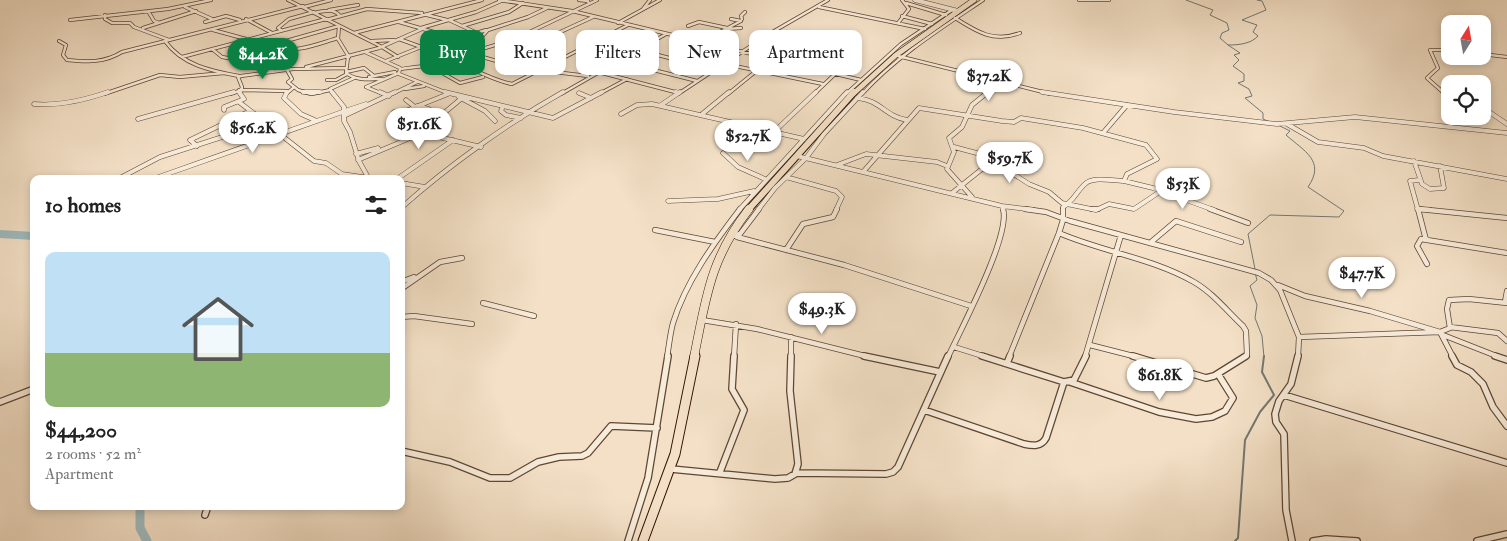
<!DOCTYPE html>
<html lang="en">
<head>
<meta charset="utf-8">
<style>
	body { margin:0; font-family:"IM FELL Double Pica",serif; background:#f2f2f2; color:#222; height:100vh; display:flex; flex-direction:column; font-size:19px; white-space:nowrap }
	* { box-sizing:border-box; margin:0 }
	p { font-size:16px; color:#767676 }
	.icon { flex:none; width:28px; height:28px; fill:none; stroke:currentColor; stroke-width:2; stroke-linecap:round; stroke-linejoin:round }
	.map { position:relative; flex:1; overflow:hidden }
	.panel { position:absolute; left:30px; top:175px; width:375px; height:335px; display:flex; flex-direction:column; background:#fff; border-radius:10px; box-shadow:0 2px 8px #0003 }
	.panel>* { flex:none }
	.guide { position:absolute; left:420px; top:30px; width:475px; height:45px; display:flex; gap:10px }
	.needle { width:32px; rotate:11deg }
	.buttons { position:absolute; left:1441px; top:15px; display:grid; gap:10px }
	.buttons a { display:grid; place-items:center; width:50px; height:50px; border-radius:10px; background:#fff; box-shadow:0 2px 8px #0003; font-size:25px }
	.price { position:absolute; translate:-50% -42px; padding:0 11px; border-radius:18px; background:#fff; color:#222; font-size:16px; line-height:32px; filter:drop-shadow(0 1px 2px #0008) }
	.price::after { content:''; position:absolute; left:50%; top:30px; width:15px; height:11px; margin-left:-8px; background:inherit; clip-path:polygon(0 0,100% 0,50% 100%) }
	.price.on { background:#0b8043; color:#fff }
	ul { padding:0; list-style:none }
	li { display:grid; align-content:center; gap:10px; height:265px; padding:0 15px }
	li+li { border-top:1px solid #e0e0e0 }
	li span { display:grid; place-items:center; height:155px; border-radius:10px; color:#555 }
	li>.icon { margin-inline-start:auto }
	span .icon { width:90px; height:90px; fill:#fffc; stroke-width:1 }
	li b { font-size:21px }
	h2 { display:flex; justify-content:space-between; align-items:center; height:60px; padding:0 15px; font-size:21px }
	.chip { padding:0 18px; border-radius:10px; background:#fff; box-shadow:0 2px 8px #0003; font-size:18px; line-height:45px }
	.chip.on { background:#0b8043; color:#fff }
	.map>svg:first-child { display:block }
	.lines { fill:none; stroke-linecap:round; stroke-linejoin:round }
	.stream-far1 { stroke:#727772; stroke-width:1 }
	.stream { stroke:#727772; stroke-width:2 }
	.river-far1 { stroke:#9ebbbe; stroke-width:8 }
	.river { stroke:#9ebbbe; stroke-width:9 }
	.minor-far3-casing { stroke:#604632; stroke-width:4 }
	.minor-far2-casing { stroke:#604632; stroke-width:5 }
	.minor-far1-casing { stroke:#604632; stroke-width:6 }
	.minor-casing { stroke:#604632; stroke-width:8 }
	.tertiary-casing { stroke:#604632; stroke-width:5 }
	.trunk-far3-casing { stroke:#2f1200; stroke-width:6 }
	.trunk-far2-casing { stroke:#2f1200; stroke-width:8 }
	.trunk-far1-casing { stroke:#2f1200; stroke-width:9 }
	.trunk-casing { stroke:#2f1200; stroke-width:11 }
	.minor-far3 { stroke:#f7ebda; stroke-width:2.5 }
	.minor-far2 { stroke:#f7ebda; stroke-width:4 }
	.minor-far1 { stroke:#f7ebda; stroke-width:4.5 }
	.minor { stroke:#f7ebda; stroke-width:5.5 }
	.tertiary { stroke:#f7ebda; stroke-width:4 }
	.trunk-far3 { stroke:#f3e0c6; stroke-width:5 }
	.trunk-far2 { stroke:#f3e0c6; stroke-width:6 }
	.trunk-far1 { stroke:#f3e0c6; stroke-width:8 }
	.trunk { stroke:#f3e0c6; stroke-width:9 }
</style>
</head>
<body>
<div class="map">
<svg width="1507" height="541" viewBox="0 0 1507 541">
	<rect width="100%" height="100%" fill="#f3e0c6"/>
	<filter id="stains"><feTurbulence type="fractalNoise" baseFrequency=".004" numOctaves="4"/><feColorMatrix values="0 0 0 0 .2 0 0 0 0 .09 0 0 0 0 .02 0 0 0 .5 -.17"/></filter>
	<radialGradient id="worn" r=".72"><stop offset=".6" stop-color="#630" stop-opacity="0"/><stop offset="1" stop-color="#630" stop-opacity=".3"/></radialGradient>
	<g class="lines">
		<path class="stream-far1" d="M1186 0 1213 10 1210 15 1227 23 1229 30 1222 33 1220 38 1228 45
			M1257 0 1262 1 1266 10 1242 20 1257 25 1253 32 1258 36C1251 44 1238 45 1228 45L1240 53 1234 55 1239 60 1233 66 1244 74V81L1238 83 1249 89 1252 96 1245 98 1263 113V119L1270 122
			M1255 269 1248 234 1270 215 1339 217 1344 211 1308 187C1326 161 1304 151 1286 135L1290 131 1278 125
			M1255 273 1257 280 1250 286 1257 305 1255 318 1262 336 1264 357"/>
		<path class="stream" d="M1235 541 1238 538 1245 440 1260 412 1274 395 1262 372 1264 356"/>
		<path class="river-far1" d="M0 234 34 236"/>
		<path class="river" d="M140 506V528L147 541"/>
		<defs>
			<path id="minor-far3" d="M288 0 382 47
				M499 0 572 11 861 80
				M579 0 588 1 589 4
				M1079 0H1109
				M906 3 946 15
				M185 7 212 19
				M304 7 331 0
				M819 7 925 29
				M643 9 650 0
				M329 10 358 5
				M148 11 154 21 159 23
				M314 13C323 11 334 8 340 16
				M105 15V19L112 23H130L134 27 169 40
				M427 15 447 20
				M902 16 932 24
				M955 18C977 32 994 43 1020 33
				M246 19 272 33
				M742 19 741 16 745 12
				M70 20 168 9 211 0
				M326 20 367 9 422 13
				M449 20 477 33
				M205 22 226 16 240 20
				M399 22 458 39 467 46
				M618 23 660 0
				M898 23 909 9 902 0
				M339 26 338 39 349 57
				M462 26 509 12 523 3
				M688 26 699 22 727 28
				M143 28 196 11
				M421 28 476 12 501 1
				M726 29 741 28
				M213 30 246 39
				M281 30 278 28 289 19 314 12
				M354 33 482 0
				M399 39 424 48 465 49 486 58 521 68 588 76
				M458 39 486 30
				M59 41 66 45 63 55 67 60C88 62 104 63 122 52L303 6
				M165 41C182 65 211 71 239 76
				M242 41 258 47H265L339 26
				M372 41 394 40
				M701 42 741 21 731 19
				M273 45C294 55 317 44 338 38
				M592 45 635 49 715 70
				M382 47 398 57
				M212 49 222 57 245 61 273 71
				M365 52 400 68 399 74 450 94
				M472 52 515 39 597 0
				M1482 54 1507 57
				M894 55 1051 94
				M182 57 326 19
				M348 57 346 73C357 81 369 79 382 79
				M386 61 421 47
				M497 61 593 17
				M618 61 697 81
				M433 64 479 40 488 30 528 17 547 8
				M725 64 823 84
				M428 65 460 83 483 77
				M306 67 379 48 422 29
				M401 69C422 66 447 62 468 68 483 73 496 81 512 84L628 25
				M287 70 292 79 288 82 298 90 311 94
				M346 72 364 68 374 76
				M598 72 679 93
				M369 77 395 72
				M327 80H336L347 74
				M405 89 424 86
				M239 90 287 91
				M104 94 160 75 180 77 224 73
				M230 94 239 91
				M240 94 242 87 238 77 241 76 293 69 346 68
				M286 94 293 88
				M312 94 330 90
				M333 94 330 89 354 78
				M383 94 366 87 399 73
				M392 94 417 82
				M561 94 666 34
				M599 94 627 79
				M678 94 769 34 828 0
				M728 94 771 59
				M814 94 835 74
				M846 94 901 44 952 10
				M862 94C897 56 940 29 983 0
				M986 94 1001 82
				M1445 94 1427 78 1438 68 1430 50H1450"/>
			<path id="minor-far2" d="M287 92 284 98 301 114 317 121
				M303 92H320
				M332 92 344 107V121L350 132 359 161 369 179
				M380 92 389 96
				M445 92 553 118 602 92
				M676 92 679 93
				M1042 92 1174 112 1277 124 1355 117 1507 133
				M1443 92 1450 98
				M579 93 591 98
				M459 97 485 111 495 121
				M857 98C881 100 884 116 907 120
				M406 100 415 107
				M239 102 282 135
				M34 104C59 106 85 100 108 92
				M661 105 680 92
				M417 106 429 109 428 112 437 117
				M503 106 501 111 506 115 521 118
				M1482 107 1507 124
				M224 110V107L244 99 239 92
				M345 111 366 104
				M394 112H403L448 94
				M621 114 637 105 652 104 804 139
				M346 115 395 92
				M701 115 729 92
				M138 119 234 92
				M1287 124 1318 142 1364 148 1383 156 1507 179
				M774 132 816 92
				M420 133 462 98
				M1103 133 1127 105
				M281 135 314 161 326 163 342 174 369 178
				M197 146 190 140 250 111
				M954 147 984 155 1029 184 1049 192 1062 203 1096 210 1109 204 1134 209 1161 191
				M723 153 738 167 765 179
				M356 154 378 148
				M797 156 1002 206 1034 210
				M358 160 422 133 481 147
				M1414 161 1422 184 1430 189 1444 188 1440 166
				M837 165 866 154 937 162 947 166
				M863 172 919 108 1002 121 1014 122 1021 118 1083 128 1146 145 1157 159 1127 174 1124 181C1114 181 1093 176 1085 184 1076 192 1074 201 1063 207V210
				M786 177 836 191 842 197 836 210
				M118 179 160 157 266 123
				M153 179 345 111
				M397 179 453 140
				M1124 181 1153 188 1214 210
				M401 183 425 187
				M952 193 982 169 1001 168
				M972 197 947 169 954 152 949 138 962 127 972 105 988 92
				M668 201 718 199 754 191
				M1002 206 1003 210
				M401 208C448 166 508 123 563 92
				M1417 209 1431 210
				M739 210 847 92
				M758 210 775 188 806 158 824 134 863 92
				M1418 210 1410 181 1419 180"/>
			<path id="minor-far1" d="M1025 209 1046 212 1070 221 1259 273 1271 280 1280 290 1299 337 1298 357
				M1092 209H1098
				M1210 209 1248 223
				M1418 209 1426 240
				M1419 209 1507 218
				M655 230 715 242
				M1059 233C1103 252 1152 258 1194 282 1213 293 1227 311 1243 326L1246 331 1247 355 1244 357
				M729 237 740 234 759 209
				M737 237 844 265 971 306
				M1150 243 1176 221 1241 242
				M786 250 803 224 833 217 837 209
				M1427 264 1417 246 1421 239 1507 253
				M401 282 414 277
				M1278 285 1305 296 1370 311 1440 332 1453 357
				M401 289 440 262 462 258
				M1505 302 1507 291
				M483 303 534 316
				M401 317 414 316 472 324
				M702 320 757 329 869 357
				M1450 327 1498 333 1507 341
				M1443 335 1499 357
				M1299 337 1440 332 1450 328 1447 309 1449 300 1469 299 1507 303
				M1090 345 1137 357
				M954 347 986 357
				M667 357C669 346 670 334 673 323 686 281 714 243 740 209
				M734 357 736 324
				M791 357V337
				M948 357C961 329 1011 235 1003 209
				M1009 357 1059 233 1063 220V209
				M1085 357 1121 235"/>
			<path id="minor" d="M864 356 940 372
				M982 356 1064 382 1074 380 1086 356
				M1133 356 1206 378 1214 376 1246 356
				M1452 356 1457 365 1471 372 1483 384 1493 407 1507 426
				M1495 356 1507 360
				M1007 363 1010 356
				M1070 382 1159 412 1196 419 1212 417 1225 411 1233 398 1218 374
				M1284 395 1507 463
				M0 402 34 389
				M924 410 1024 444C1033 446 1041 447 1046 438L1064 382
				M401 451 450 462 490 478H510L538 462 559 457 582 456 588 453 611 426 657 428
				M671 469 775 479 788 478 795 474 798 464 790 391 791 356
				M720 472 744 410 732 389 734 356
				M796 473 886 474 893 472 898 467 948 356
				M205 515 208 506
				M628 541 648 478 668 356
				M1292 541 1286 510 1284 434 1276 422 1275 414 1279 401 1291 384 1298 356
				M1313 541 1326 539 1357 541
				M1477 541 1507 534"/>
			<path id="tertiary" d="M915 0 958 11"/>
			<path id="trunk-far3" d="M853 94 896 55 974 0"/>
			<path id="trunk-far2" d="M748 210 854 92"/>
			<path id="trunk-far1" d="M694 357C706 298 710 259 749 209"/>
			<path id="trunk" d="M643 541 675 454 695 356"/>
		</defs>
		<use href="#minor-far3" class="minor-far3-casing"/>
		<use href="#minor-far2" class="minor-far2-casing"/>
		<use href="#minor-far1" class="minor-far1-casing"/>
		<use href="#minor" class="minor-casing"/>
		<use href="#tertiary" class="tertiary-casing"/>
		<use href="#trunk-far3" class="trunk-far3-casing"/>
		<use href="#trunk-far2" class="trunk-far2-casing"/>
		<use href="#trunk-far1" class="trunk-far1-casing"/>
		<use href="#trunk" class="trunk-casing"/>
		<use href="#minor-far3" class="minor-far3"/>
		<use href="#minor-far2" class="minor-far2"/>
		<use href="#minor-far1" class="minor-far1"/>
		<use href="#minor" class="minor"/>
		<use href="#tertiary" class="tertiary"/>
		<use href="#trunk-far3" class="trunk-far3"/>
		<use href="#trunk-far2" class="trunk-far2"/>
		<use href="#trunk-far1" class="trunk-far1"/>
		<use href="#trunk" class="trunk"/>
	</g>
	<rect width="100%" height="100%" filter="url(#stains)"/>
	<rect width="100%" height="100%" fill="url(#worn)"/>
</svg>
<div class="buttons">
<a><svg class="needle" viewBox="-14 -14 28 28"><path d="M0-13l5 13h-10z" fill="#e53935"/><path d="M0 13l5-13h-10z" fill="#767676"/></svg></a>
<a><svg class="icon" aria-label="locate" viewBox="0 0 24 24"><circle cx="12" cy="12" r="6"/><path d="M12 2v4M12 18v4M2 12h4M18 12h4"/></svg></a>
</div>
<b class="price on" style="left:263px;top:80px">$44.2K</b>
<b class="price" style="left:989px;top:102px">$37.2K</b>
<b class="price" style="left:419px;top:150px">$51.6K</b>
<b class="price" style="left:253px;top:154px">$56.2K</b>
<b class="price" style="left:748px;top:162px">$52.7K</b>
<b class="price" style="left:1010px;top:184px">$59.7K</b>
<b class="price" style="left:1183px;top:210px">$53K</b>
<b class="price" style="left:1362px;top:299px">$47.7K</b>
<b class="price" style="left:822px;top:335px">$49.3K</b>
<b class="price" style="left:1160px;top:401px">$61.8K</b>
<div class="guide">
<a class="chip on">Buy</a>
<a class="chip">Rent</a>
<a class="chip">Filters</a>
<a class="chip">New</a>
<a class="chip">Apartment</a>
</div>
<section class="panel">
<h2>10 homes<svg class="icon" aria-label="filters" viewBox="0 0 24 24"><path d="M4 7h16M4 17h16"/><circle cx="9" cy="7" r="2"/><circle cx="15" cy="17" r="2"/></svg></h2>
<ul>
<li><span style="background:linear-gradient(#bfe0f5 65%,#8fb573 0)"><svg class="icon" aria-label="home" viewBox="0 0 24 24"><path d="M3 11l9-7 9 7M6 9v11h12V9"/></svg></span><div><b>$44,200</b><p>2 rooms · 52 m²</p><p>Apartment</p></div></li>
</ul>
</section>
</div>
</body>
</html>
